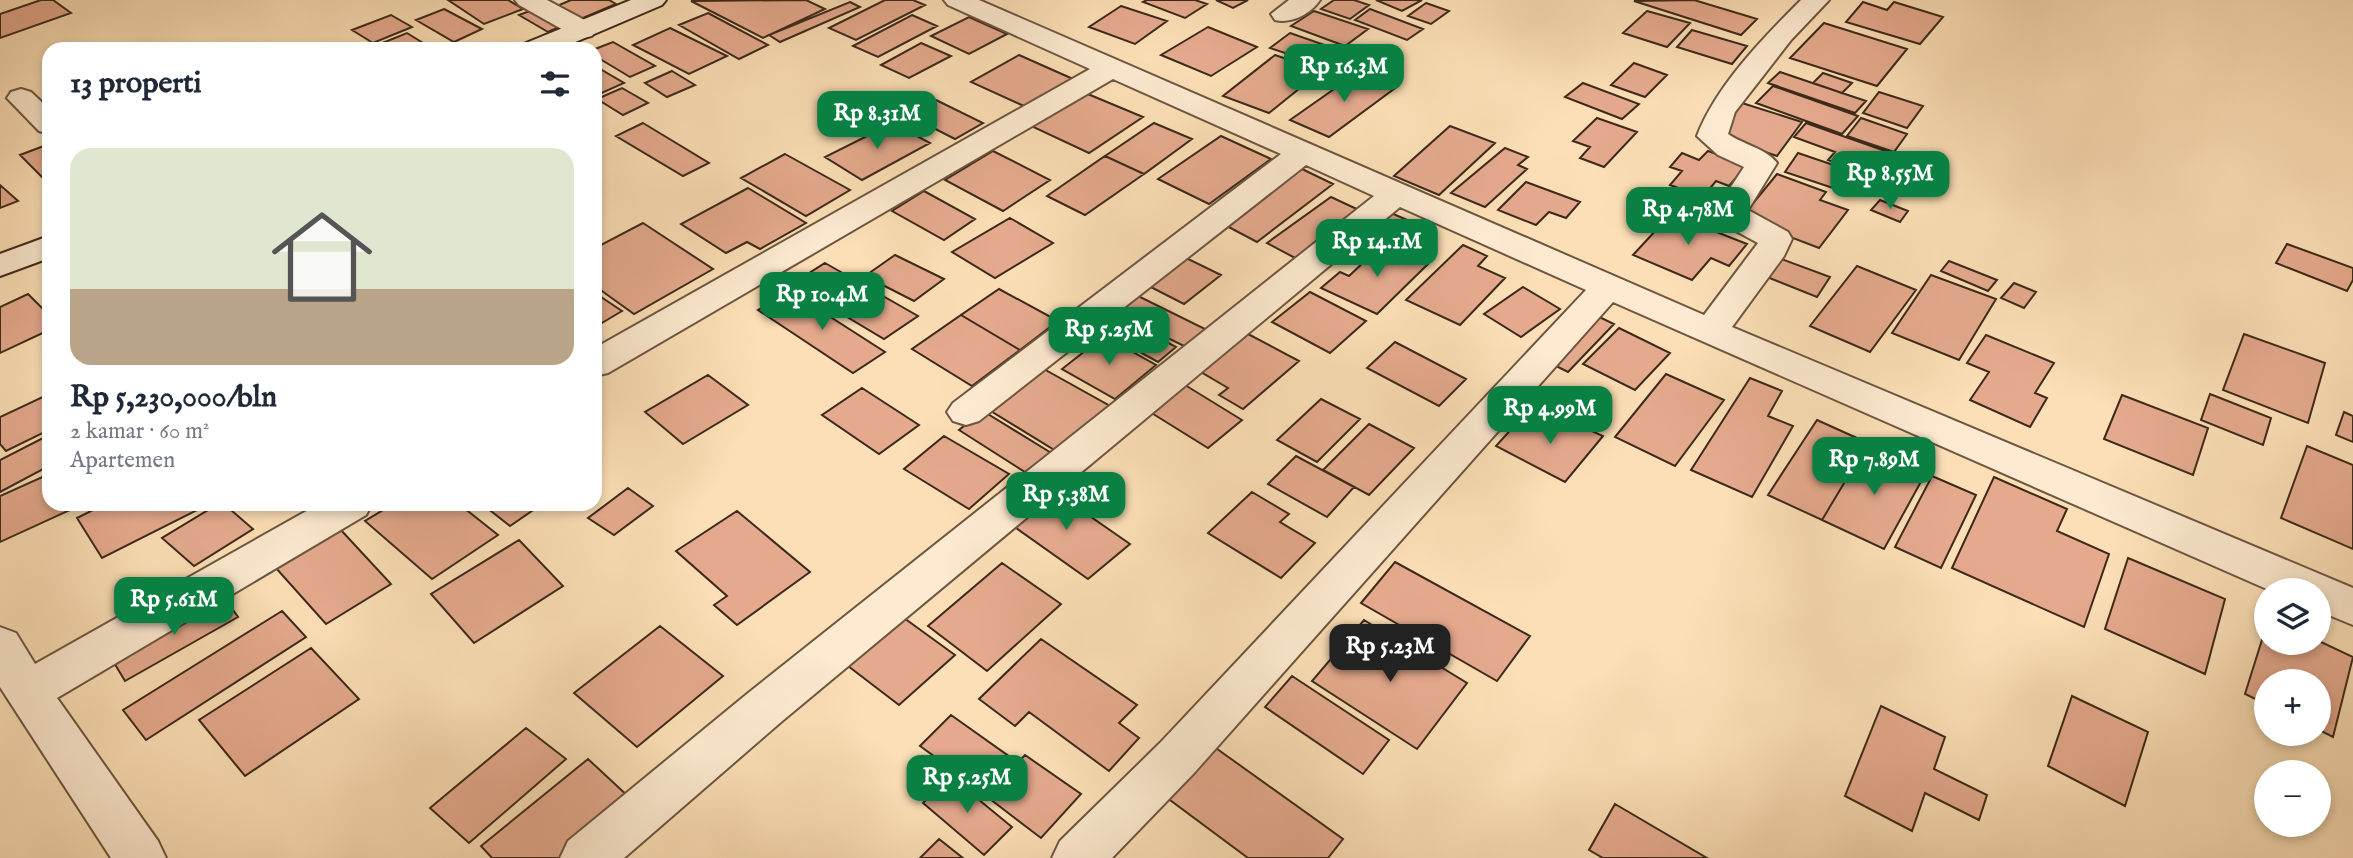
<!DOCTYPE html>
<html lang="id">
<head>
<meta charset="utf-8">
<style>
	body { margin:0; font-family:"IM FELL English",serif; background:#f2f2f3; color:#1f2937; height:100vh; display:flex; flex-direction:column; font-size:26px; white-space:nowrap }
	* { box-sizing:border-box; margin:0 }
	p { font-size:23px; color:#747a83 }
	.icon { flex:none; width:38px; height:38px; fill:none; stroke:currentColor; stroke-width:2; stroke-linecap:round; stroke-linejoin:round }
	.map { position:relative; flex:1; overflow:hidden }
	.panel { position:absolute; left:42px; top:42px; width:560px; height:469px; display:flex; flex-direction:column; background:#fff; border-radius:21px; box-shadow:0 4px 10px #0003 }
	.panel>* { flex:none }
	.fabs { position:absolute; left:2254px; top:578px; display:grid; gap:14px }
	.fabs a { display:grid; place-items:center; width:77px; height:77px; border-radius:50%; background:#fff; box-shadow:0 4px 10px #0003; font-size:35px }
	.price { position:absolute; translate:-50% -60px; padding:0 16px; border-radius:14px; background:#0b8043; color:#fff; font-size:23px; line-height:46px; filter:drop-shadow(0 2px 4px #0008) }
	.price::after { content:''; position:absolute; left:50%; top:42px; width:21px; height:16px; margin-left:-10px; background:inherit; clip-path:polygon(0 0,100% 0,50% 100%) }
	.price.selected { background:#222; color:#fff }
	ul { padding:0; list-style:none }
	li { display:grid; align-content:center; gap:14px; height:371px; padding:0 28px }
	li+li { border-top:2px solid #e0e1e3 }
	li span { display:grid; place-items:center; height:217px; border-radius:21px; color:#555 }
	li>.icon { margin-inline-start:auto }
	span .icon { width:126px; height:126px; fill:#fffc; stroke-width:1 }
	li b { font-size:30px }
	h2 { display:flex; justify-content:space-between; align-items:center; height:84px; padding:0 28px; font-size:30px }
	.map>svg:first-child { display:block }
	.building { fill:#e5aa8e; stroke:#3c2919; stroke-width:2 }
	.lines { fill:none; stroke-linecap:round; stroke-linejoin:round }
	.street-casing { stroke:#6c5640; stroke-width:4 }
	.secondary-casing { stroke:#3c2919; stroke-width:4 }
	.street { fill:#fdead0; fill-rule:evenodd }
	.secondary { fill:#fdead0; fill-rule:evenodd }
</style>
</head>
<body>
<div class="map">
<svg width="2353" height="858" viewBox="0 0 2353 858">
	<rect width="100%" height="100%" fill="#fcdfb6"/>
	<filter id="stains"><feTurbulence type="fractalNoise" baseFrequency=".00286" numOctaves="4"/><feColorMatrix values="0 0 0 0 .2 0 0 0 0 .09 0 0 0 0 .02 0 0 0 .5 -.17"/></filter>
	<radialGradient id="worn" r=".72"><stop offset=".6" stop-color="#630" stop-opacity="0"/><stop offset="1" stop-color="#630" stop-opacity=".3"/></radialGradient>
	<path class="building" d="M41 0H53L71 13 0 38V14Z
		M448 0H508L523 9 484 24Z
		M571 0H609L616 4 576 21 552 8Z
		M806 0 825 9 763 38 691 1Z
		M885 0H913L925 5 856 40 829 28Z
		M1147 0H1195L1207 4 1185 18 1143 2Z
		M1216 0H1248L1233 8Z
		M1334 0H1354L1369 5 1350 19 1321 9Z
		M1376 0H1422L1402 11Z
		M1694 0 1757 19 1741 35 1634 1Z
		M850 2 860 7 780 42 769 35Z
		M1863 2 1887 10 1894 2 1943 17 1920 44 1846 22Z
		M1426 3 1449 11 1431 24 1408 16Z
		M1121 6 1167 21 1135 44 1089 27Z
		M444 9 482 29 454 42 416 20Z
		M535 9 564 25 548 32 519 15Z
		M1370 9 1423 29 1407 40 1355 20Z
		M1314 11 1368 29 1345 46 1291 26Z
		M1647 11 1690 23 1667 47 1623 33Z
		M708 13 768 45 739 59 679 25Z
		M391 15 412 27 373 43 352 30Z
		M912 15 937 26 878 57 853 46Z
		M969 17 1007 34 969 54 931 36Z
		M1824 23 1907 49 1877 86 1790 58Z
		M1208 27 1257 47 1211 76 1161 55Z
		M670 28 727 56 689 74 633 45Z
		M1692 30 1747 46 1732 64 1677 47Z
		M407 33 428 46 421 49 370 48Z
		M1290 33 1339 50 1320 65 1270 48Z
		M613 42 655 66 630 77 595 56V49Z
		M921 43 951 56 909 78 881 65Z
		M1019 55 1073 79 1026 107 971 82Z
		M1275 55 1321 71 1269 113 1223 96Z
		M1634 63 1667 75 1645 97 1611 85Z
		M595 66 624 83 595 96Z
		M672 71 695 85 667 97 645 83Z
		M1360 71 1398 86 1329 137 1290 120Z
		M1780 72 1842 93 1866 101 1855 113 1768 83Z
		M1823 73 1852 83 1842 93 1813 83Z
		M1583 83 1639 104 1622 119 1565 97Z
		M1773 86 1858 116 1842 134 1756 103Z
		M622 88 648 103 623 115 597 99Z
		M1083 92 1143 117 1089 153 1029 125Z
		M1879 92 1923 106 1907 128 1863 113Z
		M936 100 983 123 955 139 908 115Z
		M1742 103 1802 122 1777 156 1715 135Z
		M1597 118 1637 132 1604 167 1580 158 1590 147 1573 141Z
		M1861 118 1907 134 1894 152 1847 136Z
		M643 123 709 163 683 176 616 136Z
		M893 123 930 143 862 180 825 157Z
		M1154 123 1192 139 1144 174 1105 156Z
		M1806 123 1888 152 1870 175 1828 160 1835 152 1794 137Z
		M1450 126 1495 143 1439 195 1394 176Z
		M1221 136 1271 159 1209 204 1158 179Z
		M49 144V177L44 179 20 155Z
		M1505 148 1528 157 1518 165 1527 169 1485 207 1451 193Z
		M993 151 1050 180 1003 211 945 180Z
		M1708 151 1747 165 1729 186 1716 181 1703 197 1670 185 1682 171 1670 167 1682 153 1699 160Z
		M1798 153 1860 174 1848 193 1785 172Z
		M785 154 850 190 806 216 741 178Z
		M1105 156 1144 174 1085 215 1047 196Z
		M1300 168 1333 184 1257 242 1223 224Z
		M1777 174 1826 192 1820 200 1848 210 1819 248 1741 218Z
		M1526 182 1580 202 1566 218 1549 212 1536 225 1498 210Z
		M0 185 18 201 0 208Z
		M748 188 806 223 760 249 747 242 726 253 681 224Z
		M924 191 975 219 944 240 892 211Z
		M1331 197 1361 211 1297 259 1267 243Z
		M1880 200 1908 211 1900 222 1871 210Z
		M1384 210 1419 225 1414 230 1425 234 1410 249 1364 228Z
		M1671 214 1747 244 1729 266 1711 258 1692 280 1633 255Z
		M1010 218 1053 243 995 278 952 252Z
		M643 223 713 269 634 314 595 286V248Z
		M1383 244 1428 264 1377 314 1321 288 1340 272 1349 276Z
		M2287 244 2353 268V280L2347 291 2276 263Z
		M1463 245 1487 256 1478 266 1505 278 1460 325 1406 300Z
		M1178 254 1221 275 1184 304 1141 282Z
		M895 255 944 279 914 301 865 276Z
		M1776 257 1830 277 1817 297 1762 275Z
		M1949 261 1997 280 1988 291 1941 271Z
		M825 263 918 316 884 339 792 284Z
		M1857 266 1916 290 1870 352 1810 326Z
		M1931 275 1996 299 1959 360 1892 333Z
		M2014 283 2036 292 2024 308 2001 298Z
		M1523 287 1560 309 1521 337 1484 314Z
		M999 289 1058 321 1020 350 961 315Z
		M790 291 885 352 853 373 758 310Z
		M1310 292 1366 321 1330 353 1272 322Z
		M595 293 622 311 595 327Z
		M28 294 49 315V330L0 353V307Z
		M1136 295 1205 329 1186 347 1115 312Z
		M1115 314 1176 347 1158 362 1096 328Z
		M1593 314 1614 324 1568 372 1546 361Z
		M961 315 1020 350 972 386 912 349Z
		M1619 328 1670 353 1635 390 1583 364Z
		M1248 334 1299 361 1243 409 1219 395 1228 388 1201 372Z
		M2244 334 2325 363 2308 423 2223 390Z
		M1986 335 2054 363 2035 393 2047 398 2030 427 1970 400 1989 372 1967 363Z
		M1104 336 1156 365 1115 399 1062 369Z
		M1395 342 1466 379 1439 406 1367 368Z
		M1042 368 1110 406 1056 451 989 410Z
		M1666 374 1724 400 1675 466 1615 437Z
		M708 375 748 405 683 444 645 412Z
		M1750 378 1782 391 1768 416 1793 426 1752 497 1691 470Z
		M1185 385 1242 420 1208 448 1150 412Z
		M862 388 919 425 879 454 822 415Z
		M49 394V430L6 451 0 444V417Z
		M2210 394 2271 418 2263 445 2201 420Z
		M2122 395 2208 428 2193 475 2104 439Z
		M1321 399 1360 419 1317 462 1277 440Z
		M983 411 1053 454 1028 474 959 430Z
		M2344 412 2353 416V442L2336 435Z
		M1524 415 1556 431 1566 419 1603 436 1565 482 1496 446Z
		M1817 420 1868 443 1822 520 1768 495Z
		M1369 424 1414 448 1369 495 1323 470Z
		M49 435V466L0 492V460Z
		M944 436 1009 474 969 509 904 469Z
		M1868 443 1903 458 1898 467 1923 478 1884 549 1822 520Z
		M2307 446 2353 465V549L2281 518Z
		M1296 456 1354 487 1327 517 1268 484Z
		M49 474V504H83L0 542V496Z
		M1932 476 1976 495 1941 568 1895 547Z
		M1994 477 2067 509 2057 531 2109 554 2084 627 1952 568Z
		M1045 485 1130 544 1088 579 1002 518Z
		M628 488 653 506 614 535 588 518Z
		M1252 492 1289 514 1280 522 1315 543 1281 578 1208 533Z
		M105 504H209L102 558 77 518Z
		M218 504H224L253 529 194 566 162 538Z
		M393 504H459L498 535 432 579 365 521Z
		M482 504H542L510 526Z
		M737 511 810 572 737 625 714 605 727 596 676 551Z
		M340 529 391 584 326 624 275 567Z
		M519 540 563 586 474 643 431 594Z
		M2128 558 2225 599 2205 674 2105 629Z
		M1395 562 1530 636 1497 681 1361 603Z
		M1002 563 1061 604 987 671 928 626Z
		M221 593 238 617 125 681 110 656Z
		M282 611 306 637 146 740 123 710Z
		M904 618 955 655 899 705 848 666Z
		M1364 620 1467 683 1417 749 1312 681Z
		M660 626 723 676 637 747 574 693Z
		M2266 627V642L2319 641 2353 657 2333 737 2319 730V681H2266V704L2245 694Z
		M1041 639 1137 705 1119 723 1139 738 1109 771 1029 712 1015 726 979 699Z
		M311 648 359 699 245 776 199 720Z
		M1292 676 1389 740 1363 774 1265 707Z
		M2072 696 2148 732 2125 806 2048 766Z
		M1881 706 1945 737 1934 769 1987 795 1979 820 1925 793 1912 831 1845 796Z
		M951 715 1010 757 979 789 920 746Z
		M526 728 566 759 469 843 430 808Z
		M1213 746 1343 839 1328 858H1248L1166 797Z
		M1025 755 1081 794 1041 838 986 796Z
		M588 759 631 799 561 858H492L481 846Z
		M950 776 1012 827 984 855 923 803Z
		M1615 804 1707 858H1603L1589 850Z
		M939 839 963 858H920Z"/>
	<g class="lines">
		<defs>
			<path id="street" d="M515 0H547L592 24 596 30 592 36 583 38 574 36 519 5Z
				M944 0H979L1704 315 1758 243 1725 225 1716 210 1744 167 1718 155 1697 136C1716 86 1763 38 1801 0H1829L1791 40 1735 112 1728 134C1742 144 1767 149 1777 163L1748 210 1788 232 1792 239 1784 256 1732 327 2353 588V625L2319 611V590H2269L1613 302 1194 773 1112 858H1052L1060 841 1160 743 1586 290 1400 207 781 722 624 858H560L568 841 747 694 1374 196 1306 165 979 421 966 425 953 421 947 412 953 403 1281 154 1113 79 608 373 595 376V348L1090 69 948 5Z
				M1289 0H1320C1311 14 1291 24 1275 20L1271 14Z
				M21 89 31 92 49 109V134L39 131 7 98 11 92Z
				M319 504H372L366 515 57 698 158 841 166 858H111L0 687V627L16 633 35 664Z"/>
			<path id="secondary" d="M631 0H666L662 5 559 49H522L526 43Z
				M49 236V258L0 276V254Z"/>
		</defs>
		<use href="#street" class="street-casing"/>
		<use href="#secondary" class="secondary-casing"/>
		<use href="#street" class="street"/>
		<use href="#secondary" class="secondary"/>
	</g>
	<rect width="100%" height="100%" filter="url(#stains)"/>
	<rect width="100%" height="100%" fill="url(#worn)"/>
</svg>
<div class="fabs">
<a><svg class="icon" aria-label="layers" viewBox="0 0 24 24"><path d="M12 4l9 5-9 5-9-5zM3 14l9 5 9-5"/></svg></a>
<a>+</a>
<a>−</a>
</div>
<b class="price" style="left:1344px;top:104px">Rp 16.3M</b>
<b class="price" style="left:877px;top:151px">Rp 8.31M</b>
<b class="price" style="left:1890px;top:211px">Rp 8.55M</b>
<b class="price" style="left:1688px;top:247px">Rp 4.78M</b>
<b class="price" style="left:1377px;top:279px">Rp 14.1M</b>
<b class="price" style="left:822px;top:332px">Rp 10.4M</b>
<b class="price" style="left:1109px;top:367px">Rp 5.25M</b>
<b class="price" style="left:1550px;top:446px">Rp 4.99M</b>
<b class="price" style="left:1874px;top:497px">Rp 7.89M</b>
<b class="price" style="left:1066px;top:532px">Rp 5.38M</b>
<b class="price" style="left:174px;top:637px">Rp 5.61M</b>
<b class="price selected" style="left:1390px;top:684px">Rp 5.23M</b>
<b class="price" style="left:967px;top:815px">Rp 5.25M</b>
<section class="panel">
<h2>13 properti<svg class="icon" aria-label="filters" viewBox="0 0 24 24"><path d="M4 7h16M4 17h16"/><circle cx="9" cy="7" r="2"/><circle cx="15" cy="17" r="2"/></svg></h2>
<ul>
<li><span style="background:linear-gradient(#dfe7d0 65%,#b9a48a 0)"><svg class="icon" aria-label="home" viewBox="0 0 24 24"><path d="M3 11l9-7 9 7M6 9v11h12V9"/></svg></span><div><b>Rp 5,230,000/bln</b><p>2 kamar · 60 m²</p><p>Apartemen</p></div></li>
</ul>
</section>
</div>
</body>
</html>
